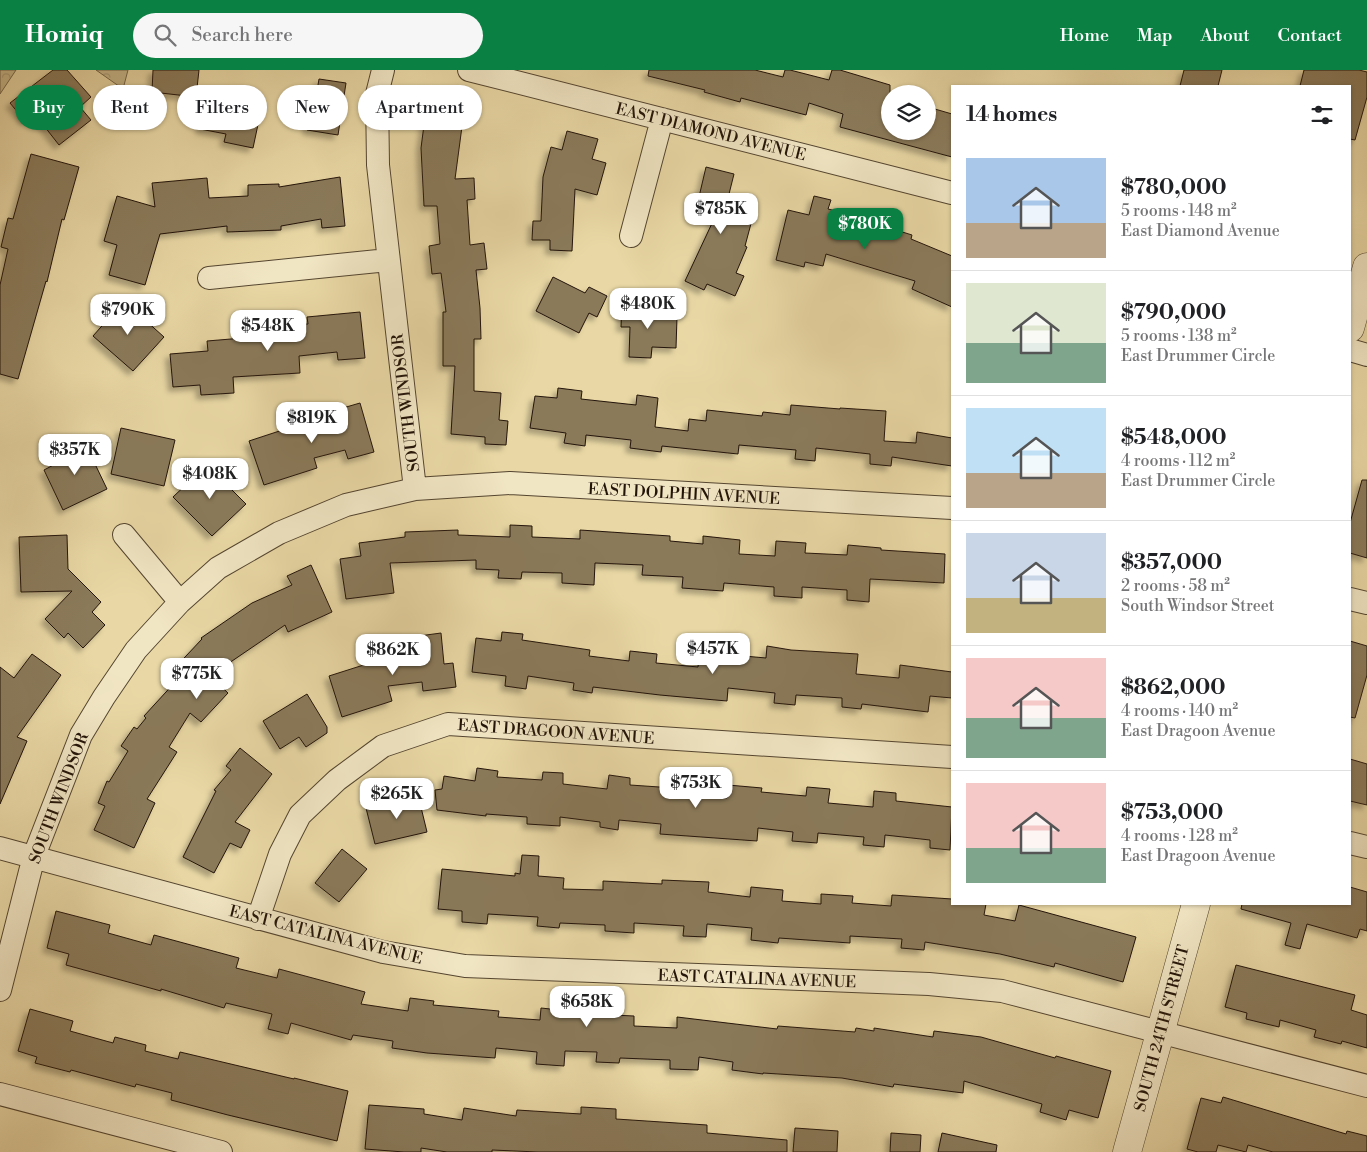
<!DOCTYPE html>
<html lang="en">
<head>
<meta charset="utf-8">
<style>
	body { margin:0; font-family:"Libre Bodoni",serif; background:#f6f6f6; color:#202124; height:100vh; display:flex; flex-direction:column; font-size:19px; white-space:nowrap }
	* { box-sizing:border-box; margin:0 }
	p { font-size:16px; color:#757577 }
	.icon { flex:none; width:28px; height:28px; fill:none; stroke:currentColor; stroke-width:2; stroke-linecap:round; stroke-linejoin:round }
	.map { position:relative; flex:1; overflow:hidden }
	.sheet { position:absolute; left:951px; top:15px; width:400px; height:820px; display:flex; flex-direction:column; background:#fff; border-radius:0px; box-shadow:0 1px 4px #0004 }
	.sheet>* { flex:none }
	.guide { position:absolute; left:15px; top:15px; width:475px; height:45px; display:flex; gap:10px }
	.buttons { position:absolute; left:881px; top:15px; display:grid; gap:10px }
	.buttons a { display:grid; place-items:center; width:55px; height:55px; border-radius:50%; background:#fff; box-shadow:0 1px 4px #0004; font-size:25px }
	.price { position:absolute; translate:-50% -42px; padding:0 11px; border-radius:10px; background:#fff; color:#222; font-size:16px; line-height:32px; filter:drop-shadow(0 1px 2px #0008) }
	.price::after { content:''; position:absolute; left:50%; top:30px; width:15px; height:11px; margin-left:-8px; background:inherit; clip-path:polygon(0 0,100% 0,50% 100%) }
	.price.active { background:#0b8043; color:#fff }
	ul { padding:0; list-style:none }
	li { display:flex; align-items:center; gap:15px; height:125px; padding:0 15px }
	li+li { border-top:1px solid #e0e0e0 }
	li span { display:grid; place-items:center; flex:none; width:140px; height:100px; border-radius:0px; color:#555 }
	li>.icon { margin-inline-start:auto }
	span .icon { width:60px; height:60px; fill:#fffc; stroke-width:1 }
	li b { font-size:21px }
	h2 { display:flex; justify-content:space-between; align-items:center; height:60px; padding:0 15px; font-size:21px }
	.pill { padding:0 18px; border-radius:22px; background:#fff; box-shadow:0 1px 4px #0004; font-size:18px; line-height:45px }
	.pill.active { background:#0b8043; color:#fff }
	header { display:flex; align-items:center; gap:30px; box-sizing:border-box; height:70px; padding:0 25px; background:#0b8043; color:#fff }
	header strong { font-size:24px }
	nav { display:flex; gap:28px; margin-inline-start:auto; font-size:18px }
	.search { width:350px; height:45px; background:#f6f6f6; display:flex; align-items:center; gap:12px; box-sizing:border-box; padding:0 18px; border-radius:28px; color:#757577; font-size:19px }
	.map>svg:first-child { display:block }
	.forest { fill:url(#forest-crowns); stroke:#75664a }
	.building { fill:#8a7a5a; stroke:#231409; filter:url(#shadow) }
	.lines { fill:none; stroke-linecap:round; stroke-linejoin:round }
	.minor-casing { stroke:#544530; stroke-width:24 }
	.tertiary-casing { stroke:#544530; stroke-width:29 }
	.minor { stroke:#f1e6c4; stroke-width:22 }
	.tertiary { stroke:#f1e6c4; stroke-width:28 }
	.labels { text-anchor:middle; stroke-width:4; stroke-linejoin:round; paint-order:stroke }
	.street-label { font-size:16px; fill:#231409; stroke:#f1e6c4 }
</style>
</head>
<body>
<header>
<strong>Homiq</strong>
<div class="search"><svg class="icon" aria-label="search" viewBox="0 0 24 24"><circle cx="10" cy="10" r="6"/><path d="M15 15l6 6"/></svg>Search here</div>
<nav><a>Home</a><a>Map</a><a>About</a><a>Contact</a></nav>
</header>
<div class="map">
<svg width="1367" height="1082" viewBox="0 0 1367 1082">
	<defs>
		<pattern id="forest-crowns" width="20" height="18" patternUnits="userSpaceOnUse" patternTransform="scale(1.25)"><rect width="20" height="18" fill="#c7b78a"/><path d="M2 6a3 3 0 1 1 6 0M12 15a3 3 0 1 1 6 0" fill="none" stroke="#ab9c76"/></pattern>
		<filter id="shadow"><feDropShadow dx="-4.5" dy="4.5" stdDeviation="2.5" flood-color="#0004"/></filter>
	</defs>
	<rect width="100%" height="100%" fill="#e9d8a5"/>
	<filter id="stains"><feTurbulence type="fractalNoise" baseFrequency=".004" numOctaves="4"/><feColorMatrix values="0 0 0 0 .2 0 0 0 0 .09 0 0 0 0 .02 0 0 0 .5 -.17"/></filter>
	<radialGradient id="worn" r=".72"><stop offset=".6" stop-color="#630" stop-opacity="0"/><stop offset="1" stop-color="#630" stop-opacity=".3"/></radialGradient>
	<path class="forest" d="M0 0H16L0 24Z
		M96 0H128L123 19Z"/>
	<path class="building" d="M53 0H67L91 27 80 37 91 50 59 75 34 43 25 51 10 33Z
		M153 0H199L196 27 152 22Z
		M649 0H755L783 7 785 0H790L829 10 832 0H840L890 15V61H928V37L952 44V87L840 57 843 44 809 33 806 45 741 28 740 32 704 22 705 20 648 6Z
		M1184 0H1222L1218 16H1180Z
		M1304 0H1359L1367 2V27L1355 70 1350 69V16H1300Z
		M319 9 346 13 338 65 307 60 308 52 292 49 296 18 317 21Z
		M208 25 233 31 234 25 263 31 253 78 224 72 226 64 200 59Z
		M427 32 456 36 455 48 463 49 455 109 474 108 475 129 467 130 470 175 484 173 487 199 476 200 480 238 481 269H474V321L501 323 499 350 508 351 506 375 485 374V367L451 364 455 296H443V242H446L441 203 432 204 429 176 440 174 437 136H424L421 78Z
		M567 61 598 69 592 89 606 93 597 125 575 119 572 181 550 180V170H532L533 151H541L543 107 551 77 562 80Z
		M31 84 79 97 64 150 62 149 47 212 46 211 18 309 0 304V215L8 179 1 177 8 148 13 149Z
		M706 97 734 104 728 128 756 135 745 176 747 177 736 203 744 206 735 226 707 214 704 220 685 211 714 149 695 144Z
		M340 107 345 156 322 158 321 149 281 156V160L227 162V156L160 164 145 215 109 205 117 175 104 171 117 126 155 137 152 113 207 108 209 128 248 126V115L279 114V117Z
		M814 126 831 130 828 139 844 143 841 155 877 166 880 155 912 165 911 169 952 186V237L912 219 915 211 826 184 823 196 805 192 804 197 776 190 788 140 809 145Z
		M553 207 585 223 589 217 607 226 597 247 589 243 579 263 536 241Z
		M124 231 164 267 133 301 93 266Z
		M622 232 641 233V239H655V246L677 247 676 278 652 277 651 288 629 287 630 257H621Z
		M360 242 365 288 338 290 337 282 299 286 300 303 233 307 234 323 201 325 200 315 173 317 170 284 208 281 207 271 243 268 242 257 308 254 307 247Z
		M558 318 582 321 581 329 636 335 637 325 658 328 655 357 688 361 689 349 706 351 707 340 762 346 763 342 790 345 791 335 840 339V338L886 341 884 371 916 373 917 362 952 368V396L892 387 891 396 870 394V384L816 378 815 391 795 389 796 380 739 375 738 384 662 376 661 382 630 378 631 370 586 365 585 376 564 373 566 363 530 358 535 326 557 328Z
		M360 333 374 382 348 389 345 380 314 388 317 398 264 415 249 371 313 350 312 347Z
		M121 358 175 370 164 416 111 404Z
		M84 371 107 419 63 440 44 400 61 391 57 384Z
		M207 395 246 434 212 466 173 427Z
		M1362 410H1367V488L1350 483V453Z
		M510 455 532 456V467L580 469V460L670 466V471L703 474V466L740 470 739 484 775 486 776 471 806 473 805 483 847 485 848 475 881 478V480L945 484 944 513 870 509 869 532 847 530V520L802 517V528L774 526V517L724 513 723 521 682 518 683 507 642 505 643 495 595 493 594 515 562 513V503L522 502 521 509 498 508 499 500 476 499V490L390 493 394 523 346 529 340 489 361 486 359 473 405 467V462L458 460V465L510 467Z
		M67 465 68 499 101 532 92 542 105 555 83 578 68 563 64 568 45 549 72 521 21 522 19 467Z
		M311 495 332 542 288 562 285 555 210 606 228 623 201 652 190 643 169 677 177 682 147 729 155 733 134 778 94 760 105 736 98 733 107 711 109 712 128 681 121 676 134 657 137 659 146 648 144 646 177 610 170 603 202 569 201 568 252 533 292 515 287 506Z
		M502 562 523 564 522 570 590 580 589 586 629 591 630 581 657 584 656 593 698 597 699 586 744 590V586L766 588 767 576 791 580 858 584 856 604 899 608 900 595 952 602V628L930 626 928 642 862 634 861 639 842 637V628L796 625 795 635 774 633 775 623 728 618 727 631 660 625 593 617 592 623 573 620 574 613 528 606 526 619 505 616 506 606 472 602 476 568 501 571Z
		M441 563 444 594 453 593 456 617 423 621 422 612 388 616 392 631 342 647 329 606 395 585V580L420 577 419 566Z
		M1350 571 1367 576V605L1355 648 1350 647Z
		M32 584 61 605 17 667 27 671 0 734V597L14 608Z
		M307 624 327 657V663L306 677 299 667 280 679 263 651Z
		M240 678 272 704 235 752 250 760 241 778 230 773 214 803 183 787 216 721 214 720 231 700 226 696Z
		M1350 689 1367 694V735L1350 731Z
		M477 698 498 701 497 707 542 710 543 702 563 703V714L607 719 609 705 630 708V715L674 718 675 709 697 711 696 726 727 728 728 715 762 718 761 722 806 726 807 717 830 719 828 733 873 737 874 721 896 723V731L952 737 950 780 930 778V770L885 765 884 777 863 775 864 767 818 763 817 773 792 771 793 762 758 758 757 771 660 764 661 754 619 750 618 760 600 757V752L560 747V756L527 754V747L486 744V746L437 740 435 720 442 719 444 706 475 711Z
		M418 725 427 762 375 774 366 738Z
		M342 779 367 799 339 832 315 813Z
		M522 785 539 786 538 806 564 808 563 819 603 820V811L662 814V810L709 812 708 822 750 827 751 817 783 820 782 831 821 834V824L853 826 852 833 891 836 892 825 952 829V834H986L984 845 1015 851 1019 835 1136 867 1123 912 1055 893 1054 897 1000 884 925 872 924 880 901 878 902 869 850 866V873L779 868 778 873 751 870 752 858 707 854 706 867 683 866 684 856 634 853V863L605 861V855L560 853 559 858 537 856 538 847 488 844 487 854 462 852V841L438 839 442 799 515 806V803L520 804Z
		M1350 817 1367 822V861L1360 859 1357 868 1307 854 1300 879 1285 875 1291 853 1241 839 1242 834H1350Z
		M56 841 110 855 108 863 151 875 154 865 239 888 236 898 277 908 279 899 365 922 361 934 408 941 410 928 434 931 433 935 499 941 498 947 540 950 541 938 569 941V943L634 946V956L677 958V947L777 959 778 956 855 962 856 958 874 961V958L933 967 934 961 981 967 1055 988 1056 986 1111 1001 1098 1048 1069 1040 1066 1050 1040 1042 1042 1034 964 1011 963 1023 894 1014 893 1017 842 1008 763 1003V1004L732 1000 733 992 699 987 698 1000 670 999V990L620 988 619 993 596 992 597 982 565 981 564 996 536 994 537 982 496 978 495 988 427 983 392 978 393 971 353 965 351 970 291 953 288 964 268 959 272 944 226 933 224 938 161 919V921L66 895 69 884 47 878Z
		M1236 895 1355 925 1351 940 1367 945V978L1342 971 1341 974 1314 967 1316 960 1280 950 1279 957 1246 949 1247 943 1225 937Z
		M30 939 73 951 70 961 113 973 115 967 146 975 145 981 178 989 180 982 294 1009V1008L348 1021 337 1071 228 1045 171 1030 172 1023 136 1014 135 1017 71 1000 70 1002 35 993 37 987 18 981Z
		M1223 1027 1346 1064 1347 1061 1367 1066V1082H1273L1248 1075 1246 1082 1218 1075 1216 1082H1198L1187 1079 1201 1028 1221 1033Z
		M369 1035 424 1039V1044L462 1050 464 1038 516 1046 517 1040 581 1044V1037L616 1039V1049L707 1055V1063L787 1070V1082H538L492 1080V1082H447L421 1078V1082H404L365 1079Z
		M795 1058 838 1061 837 1082H793Z
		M891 1063 921 1065 920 1082H890Z
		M942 1063 997 1075 996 1082H938Z"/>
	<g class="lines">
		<defs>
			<path id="minor" d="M383 0 377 24 378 95 415 419
				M469 0 952 123
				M631 166 662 49
				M209 208 388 190
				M1350 280 1367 285
				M124 465 180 532
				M1350 529 1367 533
				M1350 773 1367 777
				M0 778 383 882 465 896 929 914 1002 921 1367 1016
				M258 849 280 784 300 745 337 710 383 676 448 654 952 687
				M0 920 34 786 81 665 104 627 136 580 180 532 218 498 279 463 346 435 415 419 510 413 952 438
				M0 1024 221 1082"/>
			<path id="tertiary" d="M1350 258 1367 197
				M1127 1082 1196 834"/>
		</defs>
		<use href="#minor" class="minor-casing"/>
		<use href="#tertiary" class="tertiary-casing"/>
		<use href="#minor" class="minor"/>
		<use href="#tertiary" class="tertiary"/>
	</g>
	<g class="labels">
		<g class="street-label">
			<text transform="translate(711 61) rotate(14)" y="6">EAST DIAMOND AVENUE</text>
			<text transform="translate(405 333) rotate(-97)" y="6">SOUTH WINDSOR</text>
			<text transform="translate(684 423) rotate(3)" y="6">EAST DOLPHIN AVENUE</text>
			<text transform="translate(556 661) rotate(4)" y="6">EAST DRAGOON AVENUE</text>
			<text transform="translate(58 728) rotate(-69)" y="6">SOUTH WINDSOR</text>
			<text transform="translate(326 864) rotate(14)" y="6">EAST CATALINA AVENUE</text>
			<text transform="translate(757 908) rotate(2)" y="6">EAST CATALINA AVENUE</text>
			<text transform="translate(1161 958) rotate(-75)" y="6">SOUTH 24TH STREET</text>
		</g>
	</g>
	<rect width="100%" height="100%" filter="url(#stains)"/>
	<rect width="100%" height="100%" fill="url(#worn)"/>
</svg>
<div class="buttons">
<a><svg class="icon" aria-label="layers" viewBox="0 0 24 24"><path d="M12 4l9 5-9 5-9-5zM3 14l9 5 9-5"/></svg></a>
</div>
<b class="price" style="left:721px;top:165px">$785K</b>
<b class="price active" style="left:865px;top:180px">$780K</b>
<b class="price" style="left:648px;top:260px">$480K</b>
<b class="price" style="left:128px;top:266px">$790K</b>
<b class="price" style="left:268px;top:282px">$548K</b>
<b class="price" style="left:312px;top:374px">$819K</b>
<b class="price" style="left:75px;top:406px">$357K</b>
<b class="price" style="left:210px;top:430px">$408K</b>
<b class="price" style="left:713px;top:605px">$457K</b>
<b class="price" style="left:393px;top:606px">$862K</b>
<b class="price" style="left:197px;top:630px">$775K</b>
<b class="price" style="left:696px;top:739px">$753K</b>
<b class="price" style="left:397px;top:750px">$265K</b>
<b class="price" style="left:587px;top:958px">$658K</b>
<div class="guide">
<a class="pill active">Buy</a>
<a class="pill">Rent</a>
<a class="pill">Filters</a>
<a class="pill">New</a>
<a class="pill">Apartment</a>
</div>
<section class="sheet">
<h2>14 homes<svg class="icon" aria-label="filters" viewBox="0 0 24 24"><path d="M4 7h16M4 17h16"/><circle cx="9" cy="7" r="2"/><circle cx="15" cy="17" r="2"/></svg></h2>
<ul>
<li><span style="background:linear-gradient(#a9c7e8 65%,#b9a48a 0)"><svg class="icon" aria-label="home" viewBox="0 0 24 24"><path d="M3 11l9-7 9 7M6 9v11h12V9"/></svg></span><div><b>$780,000</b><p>5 rooms · 148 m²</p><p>East Diamond Avenue</p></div></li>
<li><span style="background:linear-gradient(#dfe7d0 60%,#7fa58c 0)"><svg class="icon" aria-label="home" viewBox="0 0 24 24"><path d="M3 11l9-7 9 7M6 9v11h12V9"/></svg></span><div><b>$790,000</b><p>5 rooms · 138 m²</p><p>East Drummer Circle</p></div></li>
<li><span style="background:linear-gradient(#bfe0f5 65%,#b9a48a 0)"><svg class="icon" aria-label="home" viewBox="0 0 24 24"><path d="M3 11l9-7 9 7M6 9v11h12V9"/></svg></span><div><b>$548,000</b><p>4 rooms · 112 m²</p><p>East Drummer Circle</p></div></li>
<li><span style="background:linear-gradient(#c9d6e8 65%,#c2b280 0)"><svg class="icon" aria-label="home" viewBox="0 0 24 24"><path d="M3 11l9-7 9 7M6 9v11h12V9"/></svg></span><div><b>$357,000</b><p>2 rooms · 58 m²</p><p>South Windsor Street</p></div></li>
<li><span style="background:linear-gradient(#f6c9c9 60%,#7fa58c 0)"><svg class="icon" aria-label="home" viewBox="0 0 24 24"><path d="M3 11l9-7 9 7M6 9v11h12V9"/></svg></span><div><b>$862,000</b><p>4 rooms · 140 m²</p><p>East Dragoon Avenue</p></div></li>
<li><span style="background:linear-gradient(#f6c9c9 65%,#7fa58c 0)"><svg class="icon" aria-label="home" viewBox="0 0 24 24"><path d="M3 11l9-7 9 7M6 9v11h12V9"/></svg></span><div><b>$753,000</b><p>4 rooms · 128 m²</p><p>East Dragoon Avenue</p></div></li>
</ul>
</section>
</div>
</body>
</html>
